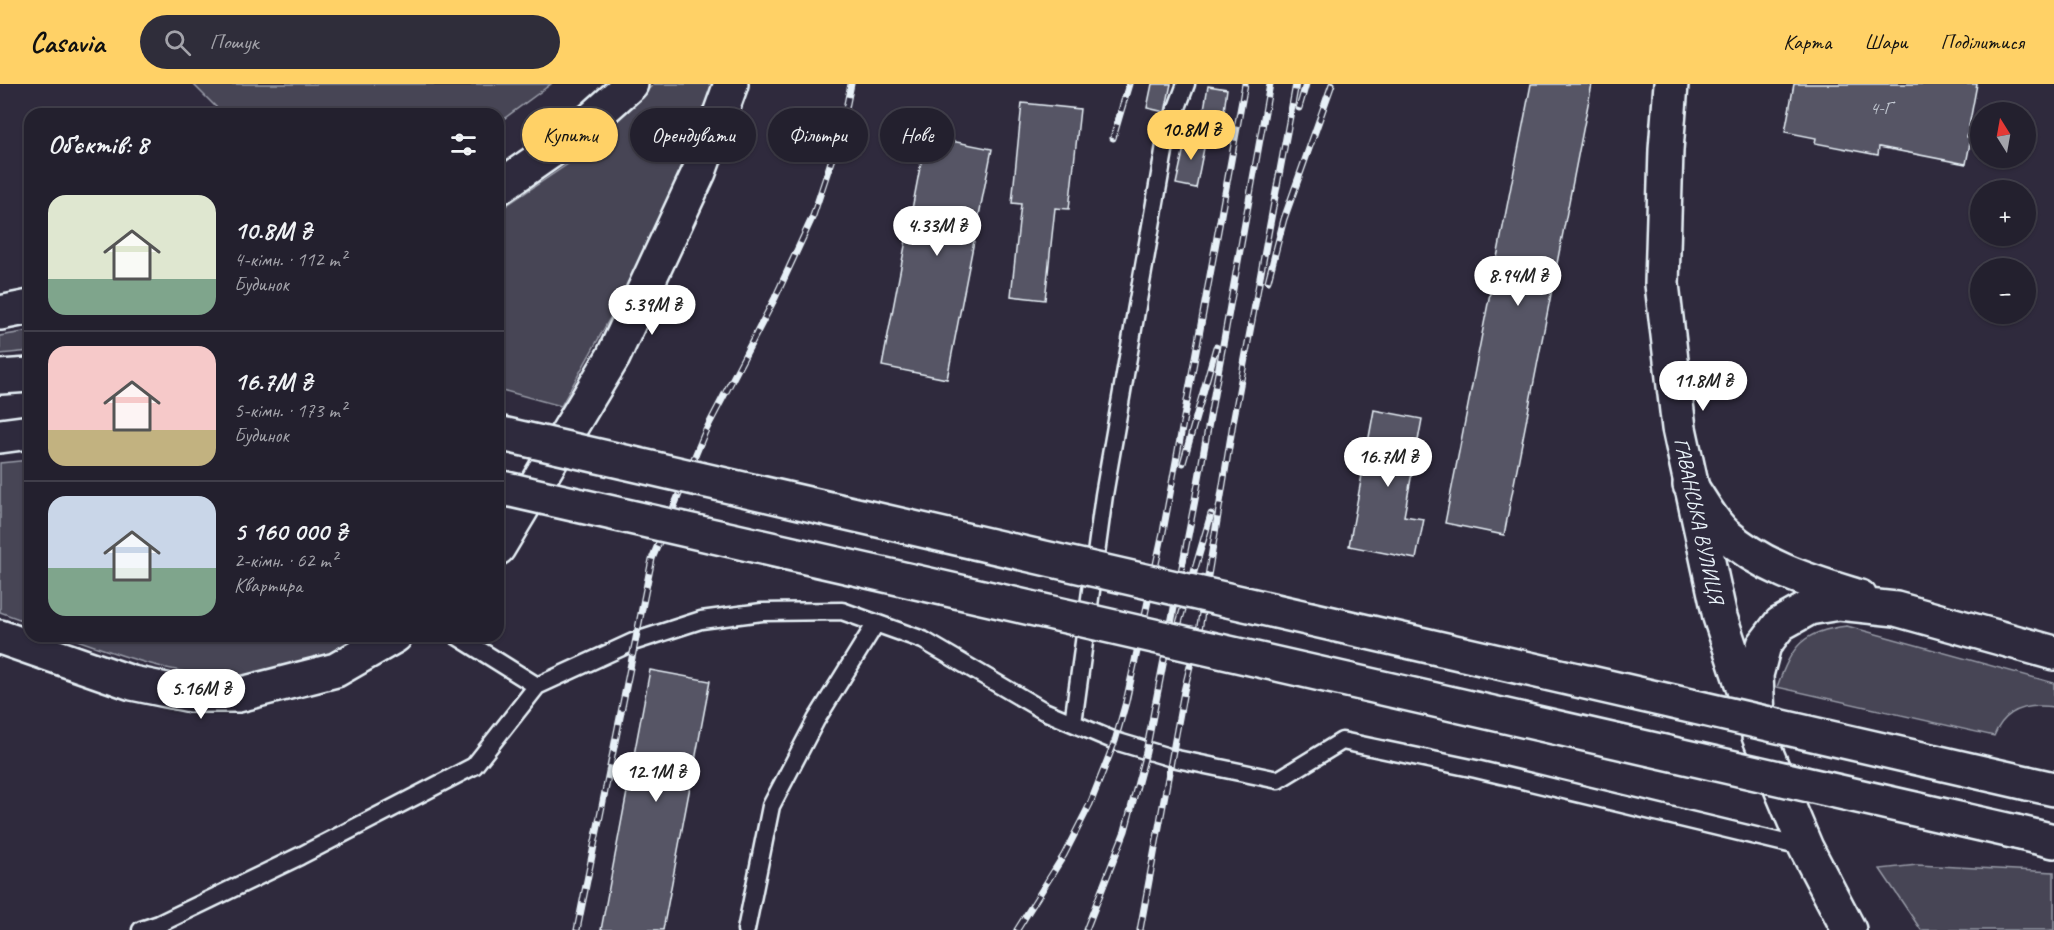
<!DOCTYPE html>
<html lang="uk">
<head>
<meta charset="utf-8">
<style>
	body { margin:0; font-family:Caveat,sans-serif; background:#2f2d3a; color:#f1f3f6; height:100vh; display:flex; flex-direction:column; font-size:22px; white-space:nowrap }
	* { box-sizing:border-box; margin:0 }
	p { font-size:20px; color:#a3a3aa }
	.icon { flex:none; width:33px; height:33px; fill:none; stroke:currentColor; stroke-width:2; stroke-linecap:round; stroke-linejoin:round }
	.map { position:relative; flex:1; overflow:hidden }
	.side { position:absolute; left:24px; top:24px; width:480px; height:534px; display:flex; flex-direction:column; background:#23202e; border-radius:18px; box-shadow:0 2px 4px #0004,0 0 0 2px #403e4a }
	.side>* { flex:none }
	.banner { position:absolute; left:522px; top:24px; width:570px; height:54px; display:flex; gap:12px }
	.needle { width:39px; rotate:349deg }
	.tools { position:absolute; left:1970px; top:18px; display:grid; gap:12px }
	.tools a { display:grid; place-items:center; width:66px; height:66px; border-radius:50%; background:#23202e; box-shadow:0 2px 4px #0004,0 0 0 2px #403e4a; font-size:30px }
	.price { position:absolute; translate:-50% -51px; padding:0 14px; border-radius:21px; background:#fff; color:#222; font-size:20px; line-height:39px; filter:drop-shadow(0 2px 3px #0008) }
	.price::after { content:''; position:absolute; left:50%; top:36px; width:18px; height:14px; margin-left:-9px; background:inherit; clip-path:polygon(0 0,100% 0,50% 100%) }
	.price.current { background:#ffd166; color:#111 }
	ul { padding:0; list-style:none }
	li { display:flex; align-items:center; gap:18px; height:150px; padding:0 24px }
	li+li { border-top:2px solid #403e4a }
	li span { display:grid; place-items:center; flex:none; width:168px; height:120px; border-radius:18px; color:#555 }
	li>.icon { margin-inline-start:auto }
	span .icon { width:72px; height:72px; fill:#fffc; stroke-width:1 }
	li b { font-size:26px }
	h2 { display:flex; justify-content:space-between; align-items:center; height:72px; padding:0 24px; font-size:26px }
	.chip { padding:0 21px; border-radius:27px; background:#23202e; box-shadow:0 2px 4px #0004,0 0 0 2px #403e4a; font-size:21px; line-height:54px }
	.chip.current { background:#ffd166; color:#111 }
	header { display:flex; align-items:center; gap:36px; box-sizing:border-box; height:84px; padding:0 30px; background:#ffd166; color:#111 }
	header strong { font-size:28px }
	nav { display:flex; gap:33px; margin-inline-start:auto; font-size:21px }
	.search { width:420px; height:54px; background:#2f2d3a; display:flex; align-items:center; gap:15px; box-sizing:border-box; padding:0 21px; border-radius:33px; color:#a3a3aa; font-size:22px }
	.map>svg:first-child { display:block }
	.green { fill:#464455; stroke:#979aa6; stroke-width:1.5 }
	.building { fill:#575565; stroke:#e8f1f8; stroke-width:1.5 }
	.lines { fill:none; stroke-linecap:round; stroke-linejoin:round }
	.lane-casing { stroke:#e8f1f8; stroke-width:21 }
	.street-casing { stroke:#e8f1f8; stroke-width:38 }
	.secondary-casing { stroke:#e8f1f8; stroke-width:38 }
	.primary-casing { stroke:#e8f1f8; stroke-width:38 }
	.lane { stroke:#2f2a3d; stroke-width:16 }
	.street { stroke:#2f2a3d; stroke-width:33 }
	.secondary { stroke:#2f2a3d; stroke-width:33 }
	.primary { stroke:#2f2a3d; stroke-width:33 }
	.rail-casing { stroke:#e8f1f8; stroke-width:7 }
	.rail { stroke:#2f2a3d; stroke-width:4.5; stroke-dasharray:14; stroke-linecap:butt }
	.primary-bridge-casing { stroke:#e8f1f8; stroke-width:38; stroke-linecap:butt }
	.primary-bridge { stroke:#2f2a3d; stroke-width:33 }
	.labels { text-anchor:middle; stroke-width:6; stroke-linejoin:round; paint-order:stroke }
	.number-label { font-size:18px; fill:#c4cad3 }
	.street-label { font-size:21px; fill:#e8f1f8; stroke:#2f2a3d }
</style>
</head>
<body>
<header>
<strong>Casavia</strong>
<div class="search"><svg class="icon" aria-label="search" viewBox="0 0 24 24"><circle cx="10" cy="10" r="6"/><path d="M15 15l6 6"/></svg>Пошук</div>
<nav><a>Карта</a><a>Шари</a><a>Поділитися</a></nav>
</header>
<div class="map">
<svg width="2054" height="846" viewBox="0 0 2054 846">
	<rect width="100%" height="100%" fill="#2f2a3d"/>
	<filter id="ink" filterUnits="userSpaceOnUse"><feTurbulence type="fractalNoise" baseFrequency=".0167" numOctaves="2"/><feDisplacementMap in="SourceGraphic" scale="12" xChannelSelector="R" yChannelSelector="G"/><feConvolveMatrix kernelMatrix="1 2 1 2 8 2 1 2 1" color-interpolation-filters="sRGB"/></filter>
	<g filter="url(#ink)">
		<path class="green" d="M193 0H551L498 39V30H223Z
			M654 0H713L687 79 650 162 561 322 498 305V127L571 78Z
			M30 247V267L0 270V252Z
			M30 376V539L0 528V379Z
			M1847 542 2054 599V623C2027 619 2004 626 1994 652L1777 603C1792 562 1802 547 1847 542Z
			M66 552H366C256 618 177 592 66 552Z
			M1917 781 2054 788V846H1921L1880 785Z"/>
		<path class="building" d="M1152 0H1171L1165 28 1147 24Z
			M1531 0H1592L1504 451 1445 439Z
			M1794 0H1977L1967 53 1971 54 1966 80 1879 63 1878 71 1815 59 1816 54 1785 48Z
			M1208 2 1227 5 1224 27 1204 25Z
			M1022 19 1080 25 1069 125 1055 124 1045 216 1011 212 1021 120 1012 119Z
			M1187 50 1206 54 1196 104 1176 100Z
			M926 52 992 65 947 295 882 282Z
			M1374 326 1422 335 1404 432 1424 435 1416 475 1349 462Z
			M650 586 710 597 663 846H601Z"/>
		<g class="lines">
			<defs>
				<path id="lane" d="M457 552 537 602 633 558 701 536 762 528 842 527 923 556 1044 627 1115 657 1172 674 1278 696 1342 657 1476 685 1806 764
					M1073 639 1104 411 1167 50 1186 0
					M141 846 159 840 300 772 474 682 537 602
					M746 846 771 722 816 636 876 539"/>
				<g id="street">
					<path id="s1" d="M1671 0 1666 66 1662 200 1679 344 1720 533 1754 636"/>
				</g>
				<path id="secondary" d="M498 104 574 51 631 0
					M0 229 30 223
					M498 464 613 273 699 88 731 0
					M0 553 132 599 191 611H238L336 586 395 552"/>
				<path id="primary" d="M0 293 30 291
					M0 352 30 348
					M1690 401C1701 417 1711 437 1725 450 1764 485 1812 498 1860 513
					M2027 699 2054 705
					M2016 748 2054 757
					M1849 846 1806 764 1759 652 1756 591 1764 561 1780 540 1809 524 1839 519 1896 525 2054 569"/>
			</defs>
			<use href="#lane" class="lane-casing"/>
			<use href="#street" class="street-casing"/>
			<use href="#secondary" class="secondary-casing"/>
			<use href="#primary" class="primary-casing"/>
			<use href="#lane" class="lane"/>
			<use href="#street" class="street"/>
			<use href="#secondary" class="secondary"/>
			<use href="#primary" class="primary"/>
			<defs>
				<path id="rail" d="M1299 24 1306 0
					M1113 54 1129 0
					M1268 197 1284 135 1332 0
					M1183 379 1216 263
					M1179 539 1211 430
					M577 846 652 475 705 348 775 214 813 132 842 44 851 0
					M1017 846 1064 771 1090 720 1115 657 1126 618 1163 448 1245 0
					M1086 846 1125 747 1146 668 1195 416 1270 0
					M1140 846 1184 607 1200 541 1233 339 1296 0"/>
			</defs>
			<use href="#rail" class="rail-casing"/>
			<use href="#rail" class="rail"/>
			<defs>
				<path id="primary-bridge" d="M498 349 2027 699
					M498 403 2016 748"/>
			</defs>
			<use href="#primary-bridge" class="primary-bridge-casing"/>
			<use href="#primary-bridge" class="primary-bridge"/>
		</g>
	</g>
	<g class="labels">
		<g class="number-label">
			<text x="1881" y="30">4-Г</text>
		</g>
		<g class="street-label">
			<text dy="7" stroke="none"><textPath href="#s1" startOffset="440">ГАВАНСЬКА ВУЛИЦЯ</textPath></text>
		</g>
	</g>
</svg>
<div class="tools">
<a><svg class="needle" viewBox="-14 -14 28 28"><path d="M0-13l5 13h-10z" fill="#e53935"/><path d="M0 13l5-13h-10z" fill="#a3a3aa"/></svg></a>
<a>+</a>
<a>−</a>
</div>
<b class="price current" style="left:1191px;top:77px">10.8M ₴</b>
<b class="price" style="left:937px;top:173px">4.33M ₴</b>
<b class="price" style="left:1518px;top:223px">8.94M ₴</b>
<b class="price" style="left:652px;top:252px">5.39M ₴</b>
<b class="price" style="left:1703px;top:328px">11.8M ₴</b>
<b class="price" style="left:1388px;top:404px">16.7M ₴</b>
<b class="price" style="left:201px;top:636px">5.16M ₴</b>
<b class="price" style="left:656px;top:719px">12.1M ₴</b>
<div class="banner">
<a class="chip current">Купити</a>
<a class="chip">Орендувати</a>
<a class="chip">Фільтри</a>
<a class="chip">Нове</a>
</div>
<section class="side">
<h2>Об’єктів: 8<svg class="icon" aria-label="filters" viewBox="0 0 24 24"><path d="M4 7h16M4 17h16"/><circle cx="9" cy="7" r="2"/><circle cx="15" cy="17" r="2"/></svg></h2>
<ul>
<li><span style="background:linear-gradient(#dfe7d0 70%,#7fa58c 0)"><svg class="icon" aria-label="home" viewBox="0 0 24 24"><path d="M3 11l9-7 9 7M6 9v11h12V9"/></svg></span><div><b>10.8M ₴</b><p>4-кімн. · 112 m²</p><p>Будинок</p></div></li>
<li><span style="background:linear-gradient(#f6c9c9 70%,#c2b280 0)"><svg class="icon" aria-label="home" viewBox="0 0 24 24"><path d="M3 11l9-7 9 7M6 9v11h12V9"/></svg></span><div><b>16.7M ₴</b><p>5-кімн. · 173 m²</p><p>Будинок</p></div></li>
<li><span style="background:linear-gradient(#c9d6e8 60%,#7fa58c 0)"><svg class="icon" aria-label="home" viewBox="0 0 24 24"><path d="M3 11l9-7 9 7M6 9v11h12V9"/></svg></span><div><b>5 160 000 ₴</b><p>2-кімн. · 62 m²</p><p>Квартира</p></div></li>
</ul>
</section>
</div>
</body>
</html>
